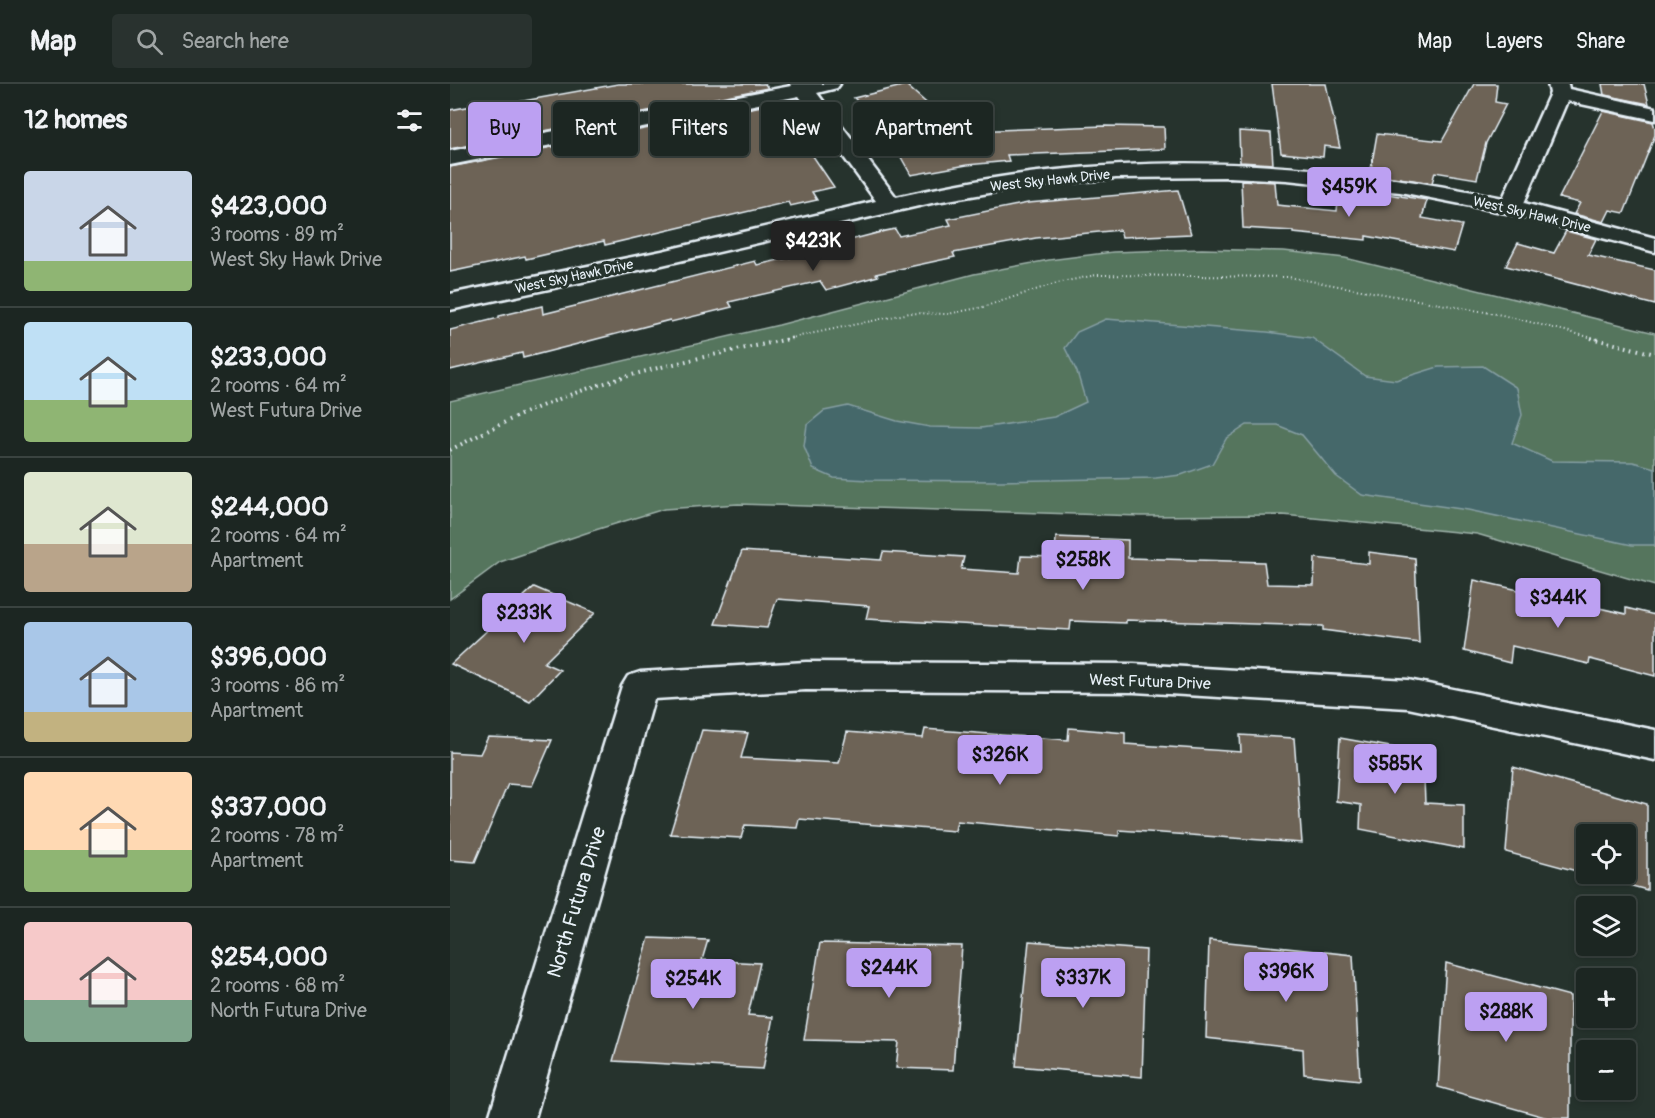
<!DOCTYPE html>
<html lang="en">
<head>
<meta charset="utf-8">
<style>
	body { margin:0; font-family:Pangolin,sans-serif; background:#29322f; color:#f1f3f6; height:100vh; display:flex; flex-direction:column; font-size:22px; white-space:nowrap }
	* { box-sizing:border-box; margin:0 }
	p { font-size:20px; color:#a0a5a5 }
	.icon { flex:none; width:33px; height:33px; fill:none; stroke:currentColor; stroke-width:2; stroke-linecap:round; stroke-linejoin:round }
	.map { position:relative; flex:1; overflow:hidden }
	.sheet { display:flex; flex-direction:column; background:#1c2622; width:450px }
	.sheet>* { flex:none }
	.hud { position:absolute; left:18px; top:18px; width:570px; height:54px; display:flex; gap:12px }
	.tools { position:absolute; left:1126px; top:740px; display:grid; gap:12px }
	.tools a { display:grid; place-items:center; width:60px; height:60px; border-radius:6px; background:#1c2622; box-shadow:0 3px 9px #0003,0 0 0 2px #3a4340; font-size:30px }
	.price { position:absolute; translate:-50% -51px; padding:0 14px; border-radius:6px; background:#bca0f2; color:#111; font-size:20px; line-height:39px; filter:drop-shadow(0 2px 3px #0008) }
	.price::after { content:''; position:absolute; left:50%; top:36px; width:18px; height:14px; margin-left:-9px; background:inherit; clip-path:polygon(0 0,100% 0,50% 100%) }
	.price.current { background:#222; color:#fff }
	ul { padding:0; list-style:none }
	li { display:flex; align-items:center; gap:18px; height:150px; padding:0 24px }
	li+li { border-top:2px solid #3a4340 }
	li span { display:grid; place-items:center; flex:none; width:168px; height:120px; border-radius:6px; color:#555 }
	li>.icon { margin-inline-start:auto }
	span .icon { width:72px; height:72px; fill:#fffc; stroke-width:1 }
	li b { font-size:26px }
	h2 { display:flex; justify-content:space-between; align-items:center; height:72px; padding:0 24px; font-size:26px }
	.tag { padding:0 21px; border-radius:6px; background:#1c2622; box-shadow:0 3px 9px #0003,0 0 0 2px #3a4340; font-size:21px; line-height:54px }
	.tag.current { background:#bca0f2; color:#111 }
	header { display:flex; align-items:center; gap:36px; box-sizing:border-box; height:84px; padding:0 30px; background:#1c2622; border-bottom:2px solid #3a4340 }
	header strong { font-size:28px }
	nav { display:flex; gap:33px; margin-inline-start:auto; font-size:21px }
	.search { width:420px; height:54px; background:#29322f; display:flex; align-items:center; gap:15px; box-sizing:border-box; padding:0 21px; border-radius:6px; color:#a0a5a5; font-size:22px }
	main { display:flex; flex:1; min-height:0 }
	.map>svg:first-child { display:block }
	.green { fill:#55745d; stroke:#9eb2aa; stroke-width:1.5 }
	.water { fill:#45686b; stroke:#869fa3; stroke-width:1.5 }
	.building { fill:#6d6356; stroke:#e8f1f8; stroke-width:1.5; fill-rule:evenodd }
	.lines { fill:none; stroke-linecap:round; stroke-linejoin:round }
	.minor-casing { stroke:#e8f1f8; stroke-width:5 }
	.path-far1 { stroke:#e8f1f8; stroke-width:2; stroke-dasharray:1 3; stroke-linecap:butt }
	.path { stroke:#e8f1f8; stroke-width:4; stroke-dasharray:1.5 4.5; stroke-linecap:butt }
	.minor { fill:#26332d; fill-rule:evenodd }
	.labels { text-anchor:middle; stroke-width:6; stroke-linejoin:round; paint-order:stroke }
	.far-street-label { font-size:14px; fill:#e8f1f8; stroke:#26332d }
	.street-label { font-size:16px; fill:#e8f1f8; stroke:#26332d }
	.near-street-label { font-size:20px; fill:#e8f1f8; stroke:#26332d }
</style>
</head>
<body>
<header>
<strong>Map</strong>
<div class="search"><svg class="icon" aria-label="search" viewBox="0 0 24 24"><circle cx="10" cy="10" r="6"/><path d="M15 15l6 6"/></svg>Search here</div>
<nav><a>Map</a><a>Layers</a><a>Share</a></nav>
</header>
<main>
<section class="sheet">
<h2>12 homes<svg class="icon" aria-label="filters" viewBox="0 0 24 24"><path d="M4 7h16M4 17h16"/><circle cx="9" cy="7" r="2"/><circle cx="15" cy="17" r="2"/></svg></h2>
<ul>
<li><span style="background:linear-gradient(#c9d6e8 75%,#8fb573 0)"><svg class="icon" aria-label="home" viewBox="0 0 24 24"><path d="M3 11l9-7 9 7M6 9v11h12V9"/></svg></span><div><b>$423,000</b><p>3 rooms · 89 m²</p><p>West Sky Hawk Drive</p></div></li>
<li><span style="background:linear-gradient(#bfe0f5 65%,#8fb573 0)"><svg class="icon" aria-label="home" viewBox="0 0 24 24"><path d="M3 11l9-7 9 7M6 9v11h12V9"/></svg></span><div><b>$233,000</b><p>2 rooms · 64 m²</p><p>West Futura Drive</p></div></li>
<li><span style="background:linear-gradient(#dfe7d0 60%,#b9a48a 0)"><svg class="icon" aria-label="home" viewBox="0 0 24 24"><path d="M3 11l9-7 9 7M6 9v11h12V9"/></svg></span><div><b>$244,000</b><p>2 rooms · 64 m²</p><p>Apartment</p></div></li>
<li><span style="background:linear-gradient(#a9c7e8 75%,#c2b280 0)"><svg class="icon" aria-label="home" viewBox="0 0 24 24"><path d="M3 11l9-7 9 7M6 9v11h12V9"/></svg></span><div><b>$396,000</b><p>3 rooms · 86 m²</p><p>Apartment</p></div></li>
<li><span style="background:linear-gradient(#ffd9b3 65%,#8fb573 0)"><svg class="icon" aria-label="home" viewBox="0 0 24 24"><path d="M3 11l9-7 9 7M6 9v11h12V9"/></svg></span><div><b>$337,000</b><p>2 rooms · 78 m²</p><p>Apartment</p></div></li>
<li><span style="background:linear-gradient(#f6c9c9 65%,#7fa58c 0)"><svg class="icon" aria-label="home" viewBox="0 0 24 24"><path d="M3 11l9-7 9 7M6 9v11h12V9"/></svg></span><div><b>$254,000</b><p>2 rooms · 68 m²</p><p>North Futura Drive</p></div></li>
</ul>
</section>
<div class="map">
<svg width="1205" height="1034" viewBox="0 0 1205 1034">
	<rect width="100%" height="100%" fill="#26332d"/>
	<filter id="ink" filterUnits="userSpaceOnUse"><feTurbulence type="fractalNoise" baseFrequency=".0167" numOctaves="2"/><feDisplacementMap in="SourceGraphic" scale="12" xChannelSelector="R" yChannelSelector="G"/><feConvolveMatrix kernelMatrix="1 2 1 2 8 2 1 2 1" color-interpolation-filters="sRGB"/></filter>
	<g filter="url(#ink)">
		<path class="green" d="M752 165 834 167 895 174 1205 249V502L1027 450 833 431 691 432 288 420 214 425 142 447 50 478 0 515V317L329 241 524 190 599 176 663 168Z"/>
		<path class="water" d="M656 235 817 248 862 254 915 292 946 296 988 283 1033 282 1067 304 1072 331 1062 359 1102 377 1183 378 1205 384V461H1182L1018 426 912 411 886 392 852 351 827 341H797L776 355 762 380 731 391 706 394 550 397 418 396 384 394 363 385 354 362 357 341 374 327 398 322 447 337 480 343 531 344 604 333 636 318 627 288 615 264 627 248Z"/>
		<path class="building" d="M168 0H315L318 4 0 65V26L45 18V22Z
			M822 0H876L890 64 874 62 873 73 831 69Z
			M1024 0H1047L1045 18 1056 20 1036 59 1027 95 985 88 982 99 920 90 927 50 992 57Z
			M1152 0H1194L1199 20 1154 11Z
			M456 1 482 24 427 36 404 14Z
			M327 19 384 103 362 108 367 116 340 122 338 118 155 161 154 157 76 175 75 172 0 188V83Z
			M1153 27 1203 38 1205 44V51L1174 129 1160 126 1154 138 1124 130 1130 119 1109 114Z
			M655 42 714 43 715 65 557 71 559 77 517 81 461 91 438 50Z
			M789 47 821 49 823 80 790 78Z
			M791 96 825 98 827 121 887 127 888 116 914 119 916 107 977 116 972 134 1012 141 1004 168 916 152V156L843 149V147L793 144Z
			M728 106 741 150 672 153 670 146 586 154 503 169 505 173 426 190 428 192 376 206 370 197 279 218 282 223 221 238 220 236 120 262 73 274 72 269 0 286V246L49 234V232L92 222 93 230 305 177 307 181 379 165 377 162 435 147 445 145 449 152 501 141 498 135 578 119Z
			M1116 147 1146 155 1138 171 1205 186V221L1056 182 1068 159 1104 169Z
			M606 453 678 456V474L814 478 817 500 864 501 865 474 919 480V468L965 474 969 559 873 546V542L676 536V539L621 537 620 546 416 535 419 522 327 515 317 544 265 540 292 467 431 476 433 468 514 473 511 485 569 489 571 472 605 473Z
			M1024 496 1176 530V524L1205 531V592L1140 575 1139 580 1062 562 1060 579 1014 567Z
			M84 503 145 529 94 579 110 586 80 617 1 580Z
			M619 644 675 649V660L791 668 790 651 844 654 852 759 669 746V752L507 737 505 747 349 735 347 744 295 741 291 754 220 750 252 646 298 649 291 674 389 679 397 648 473 654 475 645 618 656Z
			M38 653 102 656 82 702 58 700 25 778 0 776V668L30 670Z
			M890 654 973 669 975 719 1014 721V765L910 745 911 721 886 717Z
			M1063 683 1197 720V806L1056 768ZM1137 750H1176V789H1137Z
			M199 854 258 856 252 876 310 879 298 931 323 933 313 985 163 977Z
			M759 856 903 871 910 996 854 990 853 965 756 954Z
			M579 857 696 866 692 993 566 982Z
			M370 859 512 862 503 986 446 984 449 958 354 956Z
			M996 879 1120 912V1034H1098L988 1003Z"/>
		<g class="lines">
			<defs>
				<path id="minor" d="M340 0H390L387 4 367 9 446 113C500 101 553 91 607 86 757 70 907 84 1053 114L1100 9 1098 0H1118L1119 5 1205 24V36L1117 17 1074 119 1205 154V168L1062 130 950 108 837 96 779 93 666 94 568 104 486 118 212 181 0 226V210L212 167 426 117 349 12 0 81V67L341 2Z
					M356 578 684 580 958 596 1205 646V676L958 624 684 608 356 606 204 615 85 1034H39L172 602 178 592 190 588Z"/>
			</defs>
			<use href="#minor" class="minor-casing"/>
			<path class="path-far1" d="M336 255 460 229 498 230 533 223 607 199 646 191 838 193 1052 231 1147 255"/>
			<path class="path" d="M1141 254 1205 270
				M0 366C33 349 65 332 99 319 178 287 262 271 344 254"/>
			<use href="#minor" class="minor"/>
		</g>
	</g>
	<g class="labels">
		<g class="far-street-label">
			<text transform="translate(600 96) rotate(-6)" y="5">West Sky Hawk Drive</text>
			<text transform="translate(1082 130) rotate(13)" y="5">West Sky Hawk Drive</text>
			<text transform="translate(124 192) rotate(-12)" y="5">West Sky Hawk Drive</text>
		</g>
		<g class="street-label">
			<text transform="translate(700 597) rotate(2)" y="6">West Futura Drive</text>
		</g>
		<g class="near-street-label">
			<text transform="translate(126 818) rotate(-73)" y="7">North Futura Drive</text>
		</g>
	</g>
</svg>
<div class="tools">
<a><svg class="icon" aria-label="locate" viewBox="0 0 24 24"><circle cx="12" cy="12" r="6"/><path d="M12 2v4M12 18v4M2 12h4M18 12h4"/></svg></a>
<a><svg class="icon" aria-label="layers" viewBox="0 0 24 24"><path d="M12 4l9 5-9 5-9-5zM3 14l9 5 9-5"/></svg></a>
<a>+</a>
<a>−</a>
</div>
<b class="price" style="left:899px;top:134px">$459K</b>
<b class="price current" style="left:363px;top:188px">$423K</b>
<b class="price" style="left:633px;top:507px">$258K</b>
<b class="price" style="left:1108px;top:545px">$344K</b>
<b class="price" style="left:74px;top:560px">$233K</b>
<b class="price" style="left:550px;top:702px">$326K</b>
<b class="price" style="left:945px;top:711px">$585K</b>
<b class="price" style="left:439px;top:915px">$244K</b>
<b class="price" style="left:836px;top:919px">$396K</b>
<b class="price" style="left:633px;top:925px">$337K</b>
<b class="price" style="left:243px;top:926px">$254K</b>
<b class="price" style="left:1056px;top:959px">$288K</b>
<div class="hud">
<a class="tag current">Buy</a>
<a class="tag">Rent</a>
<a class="tag">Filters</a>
<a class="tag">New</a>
<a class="tag">Apartment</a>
</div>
</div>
</main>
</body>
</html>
